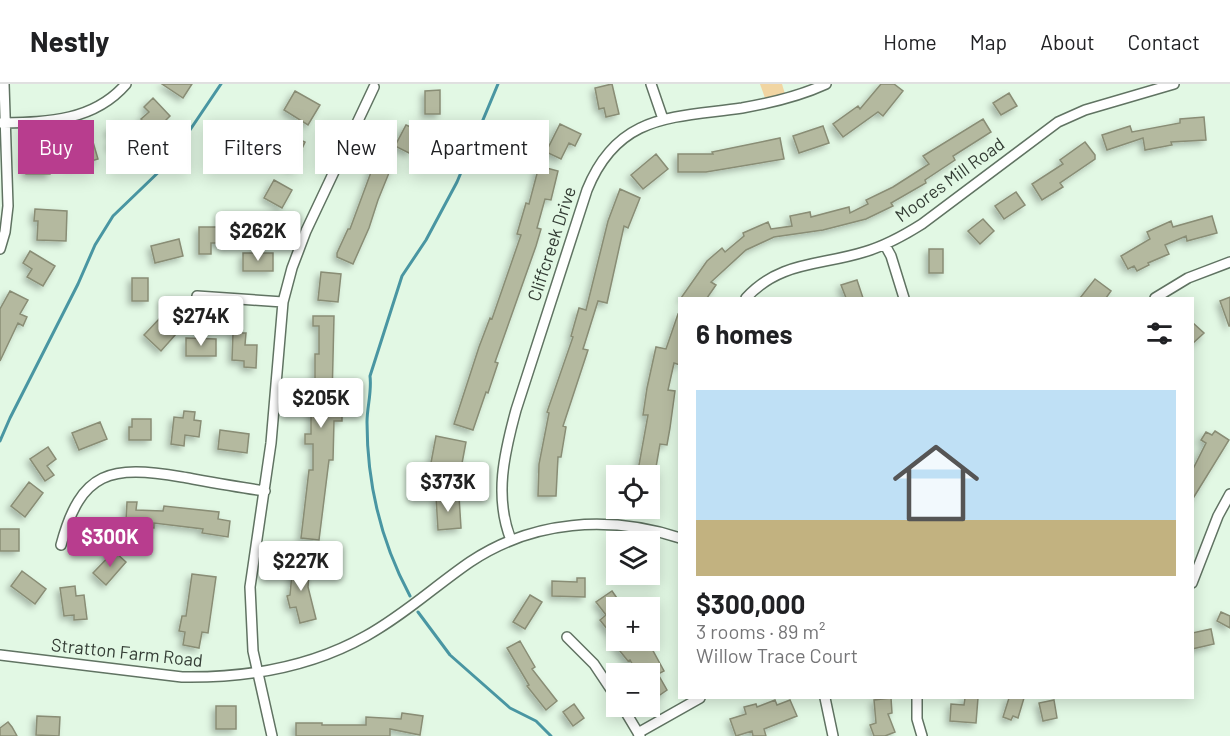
<!DOCTYPE html>
<html lang="en">
<head>
<meta charset="utf-8">
<style>
	body { margin:0; font-family:Barlow,sans-serif; background:#f6f6f6; color:#202124; height:100vh; display:flex; flex-direction:column; font-size:22px; white-space:nowrap }
	* { box-sizing:border-box; margin:0 }
	p { font-size:20px; color:#757577 }
	.icon { flex:none; width:33px; height:33px; fill:none; stroke:currentColor; stroke-width:2; stroke-linecap:round; stroke-linejoin:round }
	.map { position:relative; flex:1; overflow:hidden }
	.drawer { position:absolute; left:678px; top:213px; width:516px; height:402px; display:flex; flex-direction:column; background:#fff; border-radius:0px; box-shadow:0 3px 15px #0003 }
	.drawer>* { flex:none }
	.guide { position:absolute; left:18px; top:36px; width:570px; height:54px; display:flex; gap:12px }
	.fabs { position:absolute; left:606px; top:381px; display:grid; gap:12px }
	.fabs a { display:grid; place-items:center; width:54px; height:54px; border-radius:0px; background:#fff; box-shadow:0 3px 15px #0003; font-size:30px }
	.price { position:absolute; translate:-50% -51px; padding:0 14px; border-radius:6px; background:#fff; color:#222; font-size:20px; line-height:39px; filter:drop-shadow(0 2px 3px #0008) }
	.price::after { content:''; position:absolute; left:50%; top:36px; width:18px; height:14px; margin-left:-9px; background:inherit; clip-path:polygon(0 0,100% 0,50% 100%) }
	.price.on { background:#b83d8e; color:#fff }
	ul { padding:0; list-style:none }
	li { display:grid; align-content:center; gap:12px; height:318px; padding:0 18px }
	li+li { border-top:2px solid #e0e0e0 }
	li span { display:grid; place-items:center; height:186px; border-radius:0px; color:#555 }
	li>.icon { margin-inline-start:auto }
	span .icon { width:108px; height:108px; fill:#fffc; stroke-width:1 }
	li b { font-size:26px }
	h2 { display:flex; justify-content:space-between; align-items:center; height:72px; padding:0 18px; font-size:26px }
	.pill { padding:0 21px; border-radius:0px; background:#fff; box-shadow:0 3px 15px #0003; font-size:21px; line-height:54px }
	.pill.on { background:#b83d8e; color:#fff }
	header { display:flex; align-items:center; gap:36px; box-sizing:border-box; height:84px; padding:0 30px; background:#fff; border-bottom:2px solid #e0e0e0 }
	header strong { font-size:28px }
	nav { display:flex; gap:33px; margin-inline-start:auto; font-size:21px }
	.map>svg:first-child { display:block }
	.green { fill:#f1d5a2 }
	.lines { fill:none; stroke-linecap:round; stroke-linejoin:round }
	.stream { stroke:#4996a2; stroke-width:3 }
	.building { fill:#b4b99f; stroke:#898d75; stroke-width:1.5; filter:url(#shadow) }
	.minor-casing { stroke:#607362; stroke-width:12 }
	.minor { stroke:#fff; stroke-width:9 }
	.labels { text-anchor:middle; stroke-width:4.5; stroke-linejoin:round; paint-order:stroke }
	.street-label { font-size:18px; fill:#333c34; stroke:#e2f8e4 }
</style>
</head>
<body>
<header>
<strong>Nestly</strong>
<nav><a>Home</a><a>Map</a><a>About</a><a>Contact</a></nav>
</header>
<div class="map">
<svg width="1230" height="652" viewBox="0 0 1230 652">
	<defs>
		<filter id="shadow"><feDropShadow dx="-3.5" dy="3.5" stdDeviation="3" flood-color="#0004"/></filter>
	</defs>
	<rect width="100%" height="100%" fill="#e2f8e4"/>
	<path class="green" d="M760 0H782L785 10 765 14Z"/>
	<g class="lines">
		<path class="stream" d="M0 357 10 334 78 200 95 161 113 132 167 80 221 0
			M410 512C381 458 367 400 367 338 367 323 372 308 370 292L402 192 426 156 457 98 498 0
			M418 528 450 571 510 624 536 637 551 652"/>
	</g>
	<path class="building" d="M162 0H192L183 14Z
		M612 0 619 30 606 33 604 24 599 25 595 4Z
		M881 0H894L903 7 883 32 878 28 843 53 833 40 858 22 860 25Z
		M440 6V30H425V7Z
		M295 7 320 21 308 41 284 26Z
		M1009 9 1017 22 1001 31 993 19Z
		M153 14 170 32 154 48 141 35 149 28 144 23Z
		M1204 33 1206 56 1171 58 1172 61 1145 66 1143 54 1107 66 1102 51 1130 42 1132 48 1180 39V35Z
		M983 35 991 48 953 72 955 76 925 96 926 99 891 119 893 122 866 135 823 146 774 153 746 166 711 198 716 201 707 214H681L707 177 722 164 725 168 744 152 743 149 768 138 771 145 792 142 790 132 810 128 811 133 849 123 850 129 868 120 866 116 893 103 929 80 923 72Z
		M120 38 134 55 117 69 109 60 115 55 108 47Z
		M560 40 581 50 575 62 569 59 561 75 546 68Z
		M406 41 420 47 409 69 395 62Z
		M823 42 829 59 799 69 793 52Z
		M288 50 305 58 293 84 276 76Z
		M780 54 784 75 706 88H678V70H713L712 68Z
		M93 58 98 75 70 83 65 66Z
		M1085 58 1095 71V75L1060 99 1063 103 1042 116 1032 100 1063 80 1060 76Z
		M37 65H50V90H26V71H37Z
		M656 70 668 85 643 105 631 91Z
		M377 72 393 79 378 116 369 144 353 180 337 173V169L348 145H350Z
		M539 82 558 87 551 116 545 115 537 144 541 145 536 162 495 278 498 279 488 309 486 308 473 346 454 340 479 263 490 234 492 235 521 151 517 150 526 119 529 120Z
		M274 96 292 106 282 124 264 114Z
		M620 105 640 114 628 144 624 142 607 219 598 217 583 265 588 266 563 342 566 343 561 373H558L556 412H538L539 380 549 329 547 328 573 253 571 252 579 224 586 226 608 137Z
		M1016 108 1025 121 1004 135 995 122Z
		M35 125 67 127 66 157 37 156 38 137H34Z
		M1212 132 1217 149 1187 157 1186 152 1165 161 1169 170 1148 179 1149 181 1137 187 1134 182 1128 185 1121 172 1150 155 1147 148 1171 137 1173 143Z
		M983 135 994 147 980 160 968 147Z
		M199 143H225V159H211V170H199Z
		M179 155 183 172 155 179 151 162Z
		M929 165H943V189H929Z
		M30 167 55 182 43 202 27 193 32 185 23 179Z
		M243 169H273V187H243Z
		M321 188 341 190 338 218 318 216Z
		M132 194H148V217H132Z
		M1095 195 1111 207 1106 214H1080Z
		M857 196 863 214H846L841 201Z
		M10 207 28 216 20 230 27 233 23 242 18 239 0 277V225Z
		M1230 213V242H1229L1220 217Z
		M678 230 680 231V281L674 279 668 306 675 307 670 344 667 361 660 360 655 389 659 390 654 418 650 417V392H637L648 331H643L647 304 656 263 666 265Z
		M313 232H334L332 316H342V337H334L333 376H329L319 456 301 454 309 386H313V360H305V350H311V310H315V270H319V242H313Z
		M159 235 176 250 161 267 144 251Z
		M1192 238 1204 249 1192 260Z
		M233 249H246L245 261H257L256 284 244 283V277L232 276Z
		M186 254 216 255V272H186Z
		M184 327 195 328 194 336 201 337 199 353 185 351 184 362 171 360 174 333 183 334Z
		M132 335H151V356H129V343H132Z
		M100 338 107 355 79 366 72 349Z
		M220 346 249 350 247 369 218 365Z
		M1215 347 1229 356 1192 416V387L1206 359 1201 356 1206 348 1212 351Z
		M436 352 466 358 460 390 430 384Z
		M48 363 56 375 47 382 54 391 45 397 30 375Z
		M29 398 43 409 25 433 11 422Z
		M459 412 461 444 438 446 436 413Z
		M127 418H137L136 426 163 427 164 422 219 428 218 435 230 437 228 453 202 449 203 445 154 439V444L133 443V436H126Z
		M0 445H19V467H0Z
		M114 467 126 478 106 501 93 489Z
		M293 478 310 479 308 503 316 535 300 539 296 523 290 524 287 512 290 511Z
		M22 487 46 505 35 520 11 502Z
		M192 490 216 493 208 549 202 548 199 564 183 561 185 548 179 547 182 532H186Z
		M577 494H585V513L552 512V497L577 498Z
		M75 502 76 512 84 511 87 535 74 536V531L64 532 60 504Z
		M612 507 624 524H616V556H645L652 565 664 587 658 590 667 606 657 613 650 601V590H638L630 576 628 577 611 556H616L600 536 606 531 596 518Z
		M530 511 542 518 525 545 513 538Z
		M1221 528 1230 532V544L1217 537Z
		M1211 545 1214 560 1192 565V549Z
		M520 557 535 583 532 585 557 617 546 626 527 602 529 601 507 564Z
		M891 614 892 629 888 630 895 648 885 652H874L870 641 876 639 874 616Z
		M965 614H978L976 639 950 637 951 620 964 621Z
		M1009 614H1024L1018 634 1013 632 1011 636 1003 633Z
		M775 616 777 621 790 616 797 632 764 645 766 652H753L752 647 736 652 730 635 746 630 744 623 756 620 757 623Z
		M1054 616 1057 634 1043 637 1039 619Z
		M574 620 584 634 573 642 563 628Z
		M216 622H236V645H216Z
		M402 629 423 632 420 651 390 645V652H296V639H322V641H366V633L401 635Z
		M37 632 60 633 59 652 36 651Z
		M8 638 12 643 17 652H0V644Z"/>
	<g class="lines">
		<defs>
			<path id="minor" d="M651 0 663 35
				M0 39C46 38 93 38 126 0
				M885 161 891 172 904 214
				M0 165 5 148 8 122 4 0
				M197 212 283 218
				M746 214C780 177 819 182 864 168 885 162 903 152 922 140L1058 38 1085 26 1174 0
				M1155 214 1188 194 1230 178
				M511 456C494 413 504 370 516 326L587 106C618 29 673 34 742 24 771 19 800 12 826 0
				M61 461C81 386 111 381 182 393 210 398 237 403 265 407
				M1192 499 1218 432 1230 410
				M567 553 594 580 616 613
				M0 571 182 593C245 594 311 583 366 552 404 531 435 502 470 478 533 436 609 431 680 454
				M825 614 833 652
				M917 614V635L922 652
				M622 622 640 652
				M638 649 700 614
				M272 652 253 567 250 503 271 359 283 218 292 184 306 147 374 3"/>
		</defs>
		<use href="#minor" class="minor-casing"/>
		<use href="#minor" class="minor"/>
	</g>
	<g class="labels">
		<g class="street-label">
			<text transform="translate(950 96) rotate(-36)" y="6">Moores Mill Road</text>
			<text transform="translate(552 160) rotate(-72)" y="6">Cliffcreek Drive</text>
			<text transform="translate(127 569) rotate(6)" y="6">Stratton Farm Road</text>
		</g>
	</g>
</svg>
<div class="fabs">
<a><svg class="icon" aria-label="locate" viewBox="0 0 24 24"><circle cx="12" cy="12" r="6"/><path d="M12 2v4M12 18v4M2 12h4M18 12h4"/></svg></a>
<a><svg class="icon" aria-label="layers" viewBox="0 0 24 24"><path d="M12 4l9 5-9 5-9-5zM3 14l9 5 9-5"/></svg></a>
<a>+</a>
<a>−</a>
</div>
<b class="price" style="left:258px;top:178px">$262K</b>
<b class="price" style="left:201px;top:263px">$274K</b>
<b class="price" style="left:321px;top:345px">$205K</b>
<b class="price" style="left:448px;top:429px">$373K</b>
<b class="price on" style="left:110px;top:484px">$300K</b>
<b class="price" style="left:301px;top:508px">$227K</b>
<div class="guide">
<a class="pill on">Buy</a>
<a class="pill">Rent</a>
<a class="pill">Filters</a>
<a class="pill">New</a>
<a class="pill">Apartment</a>
</div>
<section class="drawer">
<h2>6 homes<svg class="icon" aria-label="filters" viewBox="0 0 24 24"><path d="M4 7h16M4 17h16"/><circle cx="9" cy="7" r="2"/><circle cx="15" cy="17" r="2"/></svg></h2>
<ul>
<li><span style="background:linear-gradient(#bfe0f5 70%,#c2b280 0)"><svg class="icon" aria-label="home" viewBox="0 0 24 24"><path d="M3 11l9-7 9 7M6 9v11h12V9"/></svg></span><div><b>$300,000</b><p>3 rooms · 89 m²</p><p>Willow Trace Court</p></div></li>
</ul>
</section>
</div>
</body>
</html>
